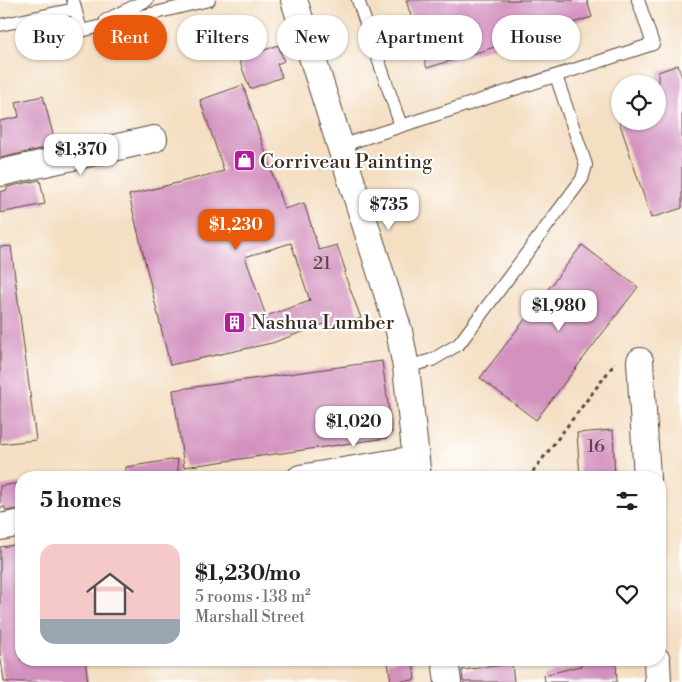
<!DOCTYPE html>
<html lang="en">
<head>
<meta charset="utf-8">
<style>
	body { margin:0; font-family:"Libre Bodoni",serif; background:#f6f6f6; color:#202124; height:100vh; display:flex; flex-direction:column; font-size:19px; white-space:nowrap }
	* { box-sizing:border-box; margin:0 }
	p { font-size:16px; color:#757577 }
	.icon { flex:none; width:28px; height:28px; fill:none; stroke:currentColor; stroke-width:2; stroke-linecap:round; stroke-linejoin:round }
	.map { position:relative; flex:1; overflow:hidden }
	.side { position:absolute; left:15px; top:471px; width:651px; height:195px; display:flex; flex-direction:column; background:#fff; border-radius:20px; box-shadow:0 1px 4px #0004 }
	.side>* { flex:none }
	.guide { position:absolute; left:15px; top:15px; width:652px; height:45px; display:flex; gap:10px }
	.buttons { position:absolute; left:611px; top:75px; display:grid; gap:10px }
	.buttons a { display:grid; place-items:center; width:55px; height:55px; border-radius:50%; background:#fff; box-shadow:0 1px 4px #0004; font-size:25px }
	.price { position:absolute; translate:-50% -42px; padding:0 11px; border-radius:10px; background:#fff; color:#222; font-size:16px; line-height:32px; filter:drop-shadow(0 1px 2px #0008) }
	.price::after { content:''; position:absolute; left:50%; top:30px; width:15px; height:11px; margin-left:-8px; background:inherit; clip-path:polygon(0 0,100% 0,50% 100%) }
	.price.current { background:#ea580c; color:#fff }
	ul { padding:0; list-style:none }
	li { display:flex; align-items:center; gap:15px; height:125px; padding:0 25px }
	li span { display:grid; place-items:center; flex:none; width:140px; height:100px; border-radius:15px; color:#555 }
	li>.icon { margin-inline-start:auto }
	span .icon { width:60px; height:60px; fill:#fffc; stroke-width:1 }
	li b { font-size:21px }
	h2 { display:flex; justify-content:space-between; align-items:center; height:60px; padding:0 25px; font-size:21px }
	.pill { padding:0 18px; border-radius:22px; background:#fff; box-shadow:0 1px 4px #0004; font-size:18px; line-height:45px }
	.pill.current { background:#ea580c; color:#fff }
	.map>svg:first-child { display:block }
	.building { fill:#d391be; fill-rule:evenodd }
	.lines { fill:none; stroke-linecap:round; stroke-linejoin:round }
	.service-casing { stroke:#574537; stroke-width:14 }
	.minor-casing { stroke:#574537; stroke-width:28 }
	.path { stroke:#574537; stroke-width:3; stroke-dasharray:4 4; stroke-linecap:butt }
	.service { stroke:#fff; stroke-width:12 }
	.minor { stroke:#fff; stroke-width:26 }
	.labels { text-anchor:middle; stroke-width:4.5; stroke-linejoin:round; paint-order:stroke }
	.number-label { font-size:18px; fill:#614446 }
	.poi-label { font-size:20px; fill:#3b2a1e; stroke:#fff; text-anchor:start }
</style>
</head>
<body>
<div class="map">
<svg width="682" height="682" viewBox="0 0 682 682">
	<rect width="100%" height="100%" fill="#fff"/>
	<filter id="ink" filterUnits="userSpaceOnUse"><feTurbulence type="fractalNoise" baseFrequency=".02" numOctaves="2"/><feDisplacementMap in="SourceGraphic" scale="10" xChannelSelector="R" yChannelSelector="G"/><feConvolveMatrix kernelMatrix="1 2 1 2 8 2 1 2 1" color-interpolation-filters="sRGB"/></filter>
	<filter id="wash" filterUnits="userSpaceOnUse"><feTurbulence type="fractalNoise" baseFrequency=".0096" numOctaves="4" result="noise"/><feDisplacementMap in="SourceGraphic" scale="20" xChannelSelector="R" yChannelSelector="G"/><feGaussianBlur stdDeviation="1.12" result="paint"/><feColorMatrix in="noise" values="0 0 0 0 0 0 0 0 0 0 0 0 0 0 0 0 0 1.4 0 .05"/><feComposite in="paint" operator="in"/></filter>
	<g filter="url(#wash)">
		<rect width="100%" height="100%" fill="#f4dfc3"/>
		<g id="blocks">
			<path class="building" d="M406 0H587L592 17 427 68Z
				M278 45 284 61 277 64 282 77 250 89 239 60Z
				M678 65 682 78V208L651 218 619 121H658V72Z
				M243 85 284 209 304 203 319 250 337 245 346 272 344 273 361 318 330 330 327 323 272 343 170 365 129 195 224 171 200 100ZM291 243 310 301 266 316 245 257Z
				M43 96 54 138 47 140 49 147 0 158V121L19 117 16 102Z
				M40 180 45 204 0 213V192L7 190V187Z
				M582 245 638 287 536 420 480 378Z
				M11 246 36 440 0 444V247Z
				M382 361 392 432 387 438 184 467 173 390Z
				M613 430 615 478H580L577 433Z
				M177 459 179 478H126V467Z
				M20 483 21 508 6 511 5 507 0 508V486Z
				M21 544V660H85L88 682H4L0 652V547Z
				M413 660 415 680 391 682 388 662Z
				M581 660H616L617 682H545L544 675 581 666Z
				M512 664 514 682H463L462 670Z"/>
		</g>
	</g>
	<g filter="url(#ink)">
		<use href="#blocks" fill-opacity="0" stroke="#574537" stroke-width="1"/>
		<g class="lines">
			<defs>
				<path id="service" d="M73 0 81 31 209 0
					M358 0 401 126
					M106 20 147 0
					M0 25 75 9
					M340 146 653 44 638 0
					M406 367 432 360 459 344 582 179 586 165 556 76"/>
				<path id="minor" d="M294 0 399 331 406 367 418 478
					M0 173 154 139
					M640 361 647 478
					M300 478 415 459
					M0 527 21 523
					M445 660 448 682
					M657 660 658 682"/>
			</defs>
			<use href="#service" class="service-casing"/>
			<use href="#minor" class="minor-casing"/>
			<path class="path" d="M528 478 615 363"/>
			<use href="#service" class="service"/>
			<use href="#minor" class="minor"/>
		</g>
	</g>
	<defs>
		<symbol id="shop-square" viewBox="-11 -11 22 22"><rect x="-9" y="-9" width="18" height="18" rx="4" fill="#b5179e" stroke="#fff"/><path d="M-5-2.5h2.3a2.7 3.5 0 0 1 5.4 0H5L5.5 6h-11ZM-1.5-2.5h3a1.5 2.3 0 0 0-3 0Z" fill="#fff"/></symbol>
		<symbol id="building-square" viewBox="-11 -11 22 22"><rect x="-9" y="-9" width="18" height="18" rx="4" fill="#b5179e" stroke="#fff"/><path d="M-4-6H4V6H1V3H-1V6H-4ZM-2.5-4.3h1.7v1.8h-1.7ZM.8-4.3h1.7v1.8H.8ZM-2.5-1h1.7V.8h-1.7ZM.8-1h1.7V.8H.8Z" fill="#fff"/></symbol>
	</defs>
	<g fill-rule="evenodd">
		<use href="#shop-square" x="232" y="148" width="25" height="25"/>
		<use href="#building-square" x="222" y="310" width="25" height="25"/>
	</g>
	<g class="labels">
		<g class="number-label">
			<text x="322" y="269">21</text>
			<text x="596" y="452">16</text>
		</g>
		<g class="poi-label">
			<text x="260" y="168">Corriveau Painting</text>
			<text x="251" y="329">Nashua Lumber</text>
		</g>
	</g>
</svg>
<div class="buttons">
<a><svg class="icon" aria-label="locate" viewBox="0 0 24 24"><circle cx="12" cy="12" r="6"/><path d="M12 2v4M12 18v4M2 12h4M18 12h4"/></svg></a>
</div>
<b class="price" style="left:81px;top:176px">$1,370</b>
<b class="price" style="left:389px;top:231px">$735</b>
<b class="price current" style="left:236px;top:251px">$1,230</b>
<b class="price" style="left:559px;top:332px">$1,980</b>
<b class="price" style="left:354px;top:448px">$1,020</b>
<div class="guide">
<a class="pill">Buy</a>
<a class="pill current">Rent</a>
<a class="pill">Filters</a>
<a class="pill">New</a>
<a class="pill">Apartment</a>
<a class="pill">House</a>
</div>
<section class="side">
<h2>5 homes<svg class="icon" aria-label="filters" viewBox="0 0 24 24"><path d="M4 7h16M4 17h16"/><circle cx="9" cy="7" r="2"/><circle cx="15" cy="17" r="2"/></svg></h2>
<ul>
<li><span style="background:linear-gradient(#f6c9c9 75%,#9aa5b1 0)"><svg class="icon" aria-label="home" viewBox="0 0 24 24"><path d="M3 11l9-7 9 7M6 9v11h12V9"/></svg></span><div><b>$1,230/mo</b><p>5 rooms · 138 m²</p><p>Marshall Street</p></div><svg class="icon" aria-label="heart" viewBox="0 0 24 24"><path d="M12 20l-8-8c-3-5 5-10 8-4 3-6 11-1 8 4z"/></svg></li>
</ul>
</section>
</div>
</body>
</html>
